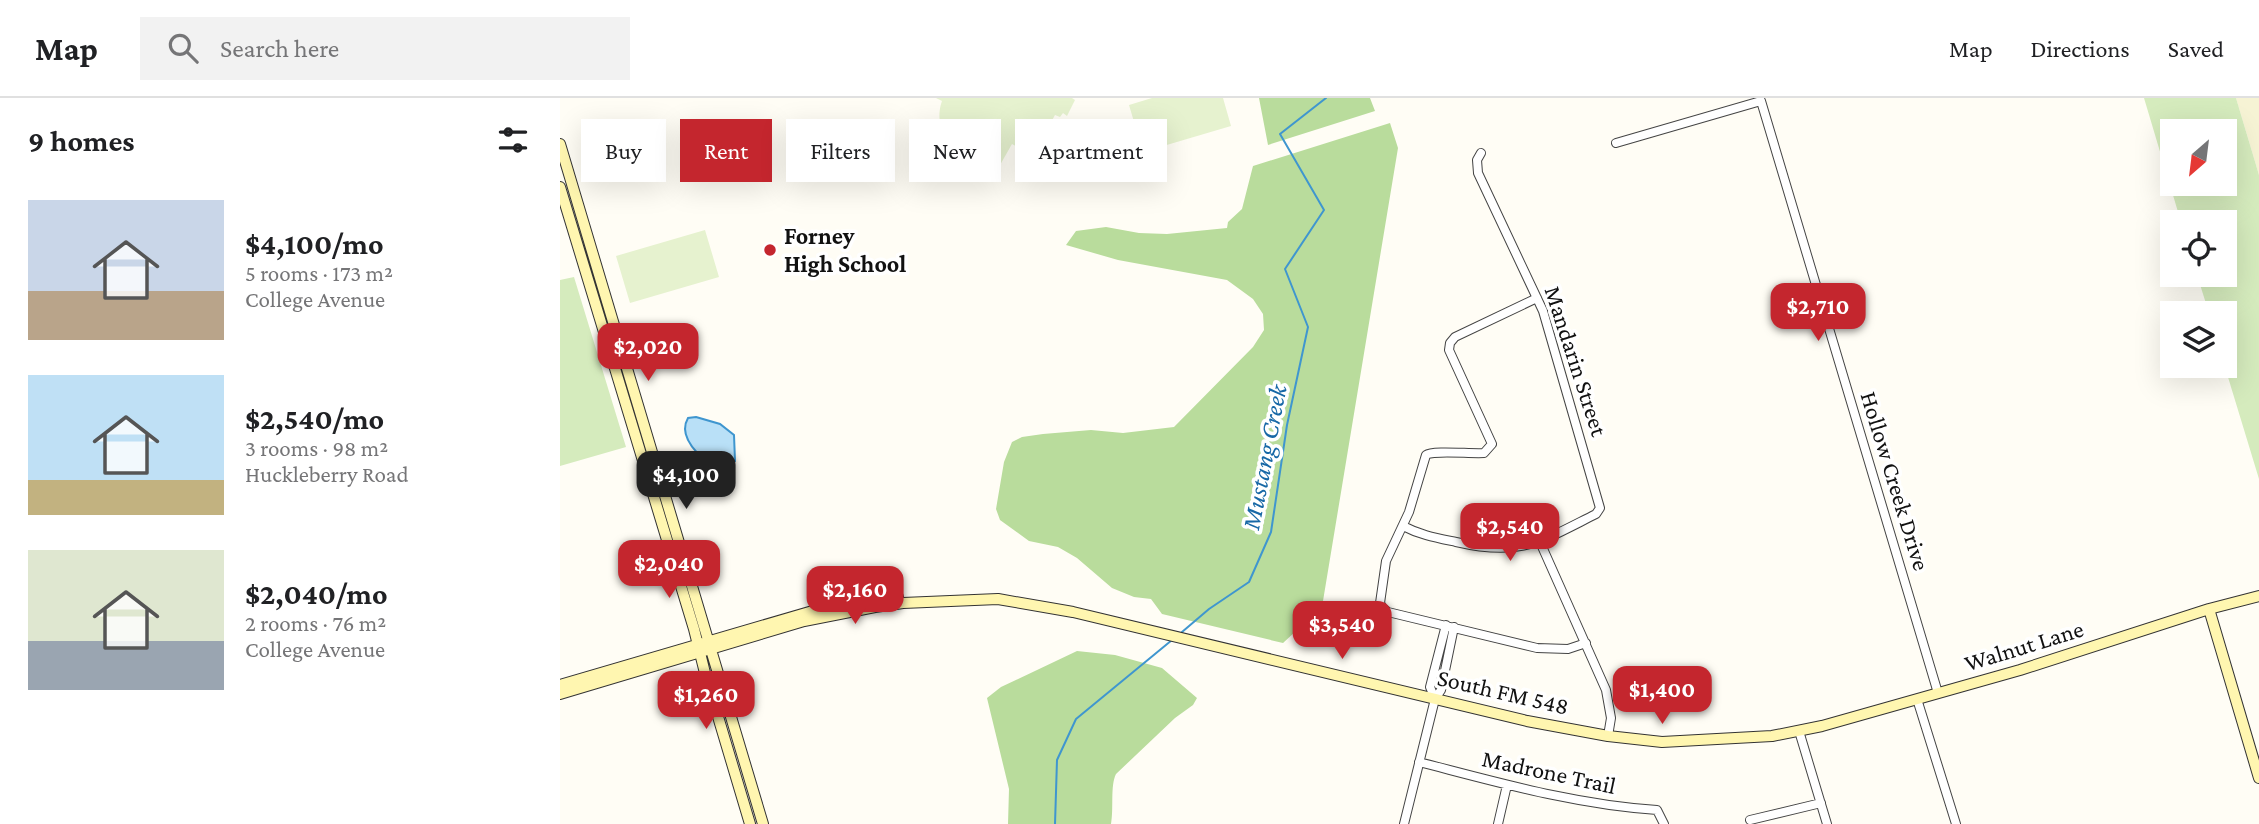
<!DOCTYPE html>
<html lang="en">
<head>
<meta charset="utf-8">
<style>
	body { margin:0; font-family:"Crimson Pro",serif; background:#f2f2f2; color:#202124; height:100vh; display:flex; flex-direction:column; font-size:26px; white-space:nowrap }
	* { box-sizing:border-box; margin:0 }
	p { font-size:23px; color:#757577 }
	.icon { flex:none; width:38px; height:38px; fill:none; stroke:currentColor; stroke-width:2; stroke-linecap:round; stroke-linejoin:round }
	.map { position:relative; flex:1; overflow:hidden }
	.details { display:flex; flex-direction:column; background:#fff; width:560px }
	.details>* { flex:none }
	.guide { position:absolute; left:21px; top:21px; width:665px; height:63px; display:flex; gap:14px }
	.needle { width:46px; rotate:208deg }
	.controls { position:absolute; left:1600px; top:21px; display:grid; gap:14px }
	.controls a { display:grid; place-items:center; width:77px; height:77px; border-radius:0px; background:#fff; box-shadow:0 7px 28px #0002; font-size:35px }
	.price { position:absolute; translate:-50% -60px; padding:0 16px; border-radius:14px; background:#c4262e; color:#fff; font-size:23px; line-height:46px; filter:drop-shadow(0 2px 4px #0008) }
	.price::after { content:''; position:absolute; left:50%; top:42px; width:21px; height:16px; margin-left:-10px; background:inherit; clip-path:polygon(0 0,100% 0,50% 100%) }
	.price.active { background:#222; color:#fff }
	ul { padding:0; list-style:none }
	li { display:flex; align-items:center; gap:21px; height:175px; padding:0 28px }
	li span { display:grid; place-items:center; flex:none; width:196px; height:140px; border-radius:0px; color:#555 }
	li>.icon { margin-inline-start:auto }
	span .icon { width:84px; height:84px; fill:#fffc; stroke-width:1 }
	li b { font-size:30px }
	h2 { display:flex; justify-content:space-between; align-items:center; height:84px; padding:0 28px; font-size:30px }
	.pill { padding:0 24px; border-radius:0px; background:#fff; box-shadow:0 7px 28px #0002; font-size:24px; line-height:63px }
	.pill.active { background:#c4262e; color:#fff }
	header { display:flex; align-items:center; gap:42px; box-sizing:border-box; height:98px; padding:0 35px; background:#fff; border-bottom:2px solid #e0e0e0 }
	header strong { font-size:33px }
	nav { display:flex; gap:38px; margin-inline-start:auto; font-size:24px }
	.search { width:490px; height:63px; background:#f2f2f2; display:flex; align-items:center; gap:18px; box-sizing:border-box; padding:0 24px; border-radius:0px; color:#757577; font-size:26px }
	main { display:flex; flex:1; min-height:0 }
	.map>svg:first-child { display:block }
	.farmland { fill:#f6f3d4 }
	.green { fill:#d5ebbd; fill-rule:evenodd }
	.forest { fill:#b9dc9c }
	.pitch { fill:#e6f2cf }
	.water { fill:#b9e0f7; stroke:#3f96cf; stroke-width:2 }
	.lines { fill:none; stroke-linecap:round; stroke-linejoin:round }
	.stream { stroke:#3f96cf; stroke-width:2 }
	.street-casing { stroke:#444; stroke-width:10 }
	.secondary-casing { stroke:#333; stroke-width:12 }
	.street { stroke:#fff; stroke-width:8 }
	.secondary { stroke:#fff6b0; stroke-width:10 }
	.poi-dot { fill:#c4262e; stroke:#fff; stroke-width:2.5 }
	.labels { text-anchor:middle; stroke-width:7; stroke-linejoin:round; paint-order:stroke }
	.poi-label { font-size:24px; font-weight:bold; fill:#111; stroke:#fff; text-anchor:start }
	.street-label { font-size:24px; fill:#111; stroke:#fff }
	.water-label { font-size:26px; font-style:italic; fill:#1768a6; stroke:#fff }
</style>
</head>
<body>
<header>
<strong>Map</strong>
<div class="search"><svg class="icon" aria-label="search" viewBox="0 0 24 24"><circle cx="10" cy="10" r="6"/><path d="M15 15l6 6"/></svg>Search here</div>
<nav><a>Map</a><a>Directions</a><a>Saved</a></nav>
</header>
<main>
<section class="details">
<h2>9 homes<svg class="icon" aria-label="filters" viewBox="0 0 24 24"><path d="M4 7h16M4 17h16"/><circle cx="9" cy="7" r="2"/><circle cx="15" cy="17" r="2"/></svg></h2>
<ul>
<li><span style="background:linear-gradient(#c9d6e8 65%,#b9a48a 0)"><svg class="icon" aria-label="home" viewBox="0 0 24 24"><path d="M3 11l9-7 9 7M6 9v11h12V9"/></svg></span><div><b>$4,100/mo</b><p>5 rooms · 173 m²</p><p>College Avenue</p></div></li>
<li><span style="background:linear-gradient(#bfe0f5 75%,#c2b280 0)"><svg class="icon" aria-label="home" viewBox="0 0 24 24"><path d="M3 11l9-7 9 7M6 9v11h12V9"/></svg></span><div><b>$2,540/mo</b><p>3 rooms · 98 m²</p><p>Huckleberry Road</p></div></li>
<li><span style="background:linear-gradient(#dfe7d0 65%,#9aa5b1 0)"><svg class="icon" aria-label="home" viewBox="0 0 24 24"><path d="M3 11l9-7 9 7M6 9v11h12V9"/></svg></span><div><b>$2,040/mo</b><p>2 rooms · 76 m²</p><p>College Avenue</p></div></li>
</ul>
</section>
<div class="map">
<svg width="1699" height="726" viewBox="0 0 1699 726">
	<rect width="100%" height="100%" fill="#fffdf5"/>
	<path class="farmland" d="M1676 0H1699V77Z"/>
	<path class="green" d="M1584 0H1676L1699 77V381L1664 266V215H1649L1637 177H1664V124H1621ZM1612 33H1664V86H1612Z
		M14 179 66 349 0 368V182Z"/>
	<path class="forest" d="M699 0H810L815 13 708 47Z
		M830 25 838 50 762 509 723 545 602 516 591 501 574 499 552 490 517 460 498 449 469 443 440 422 436 411 444 364 452 344 462 339 483 336 531 332 563 335 614 329 693 249 704 232 703 216 693 201 667 182 558 162 506 147 516 133 546 129 579 135 607 136 667 130 668 124 682 111 693 68Z
		M517 553 555 557 602 570 637 600 633 607 615 620 556 676C550 688 554 710 551 726H448L449 691 427 600 441 589Z"/>
	<path class="pitch" d="M376 0H512L515 2 507 18 503 15 500 19 495 17 473 57 452 46 440 67 431 62 434 56C428 57 422 59 416 59 388 58 373 27 382 3Z
		M592 0H663L671 28 583 54 569 7Z
		M145 132 159 179 70 205 56 158Z"/>
	<path class="water" d="M136 319 160 326 174 337 175 363 152 368C139 358 117 339 128 320Z"/>
	<g class="lines">
		<path class="stream" d="M622 534 649 511 689 484 711 434 727 327 748 229 725 171 764 112 720 36 766 0
			M495 726 497 662 516 621 612 542"/>
		<defs>
			<path id="street" d="M1056 45 1201 3 1378 595
				M977 200 895 239 890 245 889 252 932 346 924 355C911 356 873 352 866 357L849 414 826 463 820 505 822 509 828 514 977 550 1008 551 1026 545
				M843 428C860 437 877 440 896 444 961 459 980 444 1036 416L1040 410 983 213 918 75 917 62 921 55
				M980 444 1046 592 1051 620 1048 638
				M875 601 870 589 886 527
				M1357 601 1396 726
				M1239 633 1267 726
				M859 664C937 684 1016 707 1097 712L1104 726
				M1190 722 1261 705
				M844 726 875 601 881 592 894 529
				M938 726 947 687"/>
			<path id="secondary" d="M0 46 203 726
				M0 89 134 531 145 575 190 726
				M1649 511 1699 680
				M0 587 263 510 283 505 338 499
				M0 596 244 523 315 509 343 505 438 501 513 514 967 623 1048 638 1102 644 1212 638 1262 628 1460 572 1649 511 1699 498"/>
		</defs>
		<use href="#street" class="street-casing"/>
		<use href="#secondary" class="secondary-casing"/>
		<use href="#street" class="street"/>
		<use href="#secondary" class="secondary"/>
	</g>
	<circle class="poi-dot" cx="210" cy="152" r="7"/>
	<g class="labels">
		<g class="poi-label">
			<text x="224" y="146">Forney<tspan x="224" dy="28">High School</tspan></text>
		</g>
		<g class="street-label">
			<text transform="translate(1016 263) rotate(72)" y="8">Mandarin Street</text>
			<text transform="translate(1335 383) rotate(73)" y="8">Hollow Creek Drive</text>
			<text transform="translate(1464 548) rotate(-17)" y="8">Walnut Lane</text>
			<text transform="translate(943 594) rotate(13)" y="8">South FM 548</text>
			<text transform="translate(989 674) rotate(12)" y="8">Madrone Trail</text>
		</g>
		<g class="water-label">
			<text transform="translate(704 359) rotate(-79)" y="9">Mustang Creek</text>
		</g>
	</g>
</svg>
<div class="controls">
<a><svg class="needle" viewBox="-14 -14 28 28"><path d="M0-13l5 13h-10z" fill="#e53935"/><path d="M0 13l5-13h-10z" fill="#757577"/></svg></a>
<a><svg class="icon" aria-label="locate" viewBox="0 0 24 24"><circle cx="12" cy="12" r="6"/><path d="M12 2v4M12 18v4M2 12h4M18 12h4"/></svg></a>
<a><svg class="icon" aria-label="layers" viewBox="0 0 24 24"><path d="M12 4l9 5-9 5-9-5zM3 14l9 5 9-5"/></svg></a>
</div>
<b class="price" style="left:1258px;top:245px">$2,710</b>
<b class="price" style="left:88px;top:285px">$2,020</b>
<b class="price active" style="left:126px;top:413px">$4,100</b>
<b class="price" style="left:950px;top:465px">$2,540</b>
<b class="price" style="left:109px;top:502px">$2,040</b>
<b class="price" style="left:295px;top:528px">$2,160</b>
<b class="price" style="left:782px;top:563px">$3,540</b>
<b class="price" style="left:1102px;top:628px">$1,400</b>
<b class="price" style="left:146px;top:633px">$1,260</b>
<div class="guide">
<a class="pill">Buy</a>
<a class="pill active">Rent</a>
<a class="pill">Filters</a>
<a class="pill">New</a>
<a class="pill">Apartment</a>
</div>
</div>
</main>
</body>
</html>
